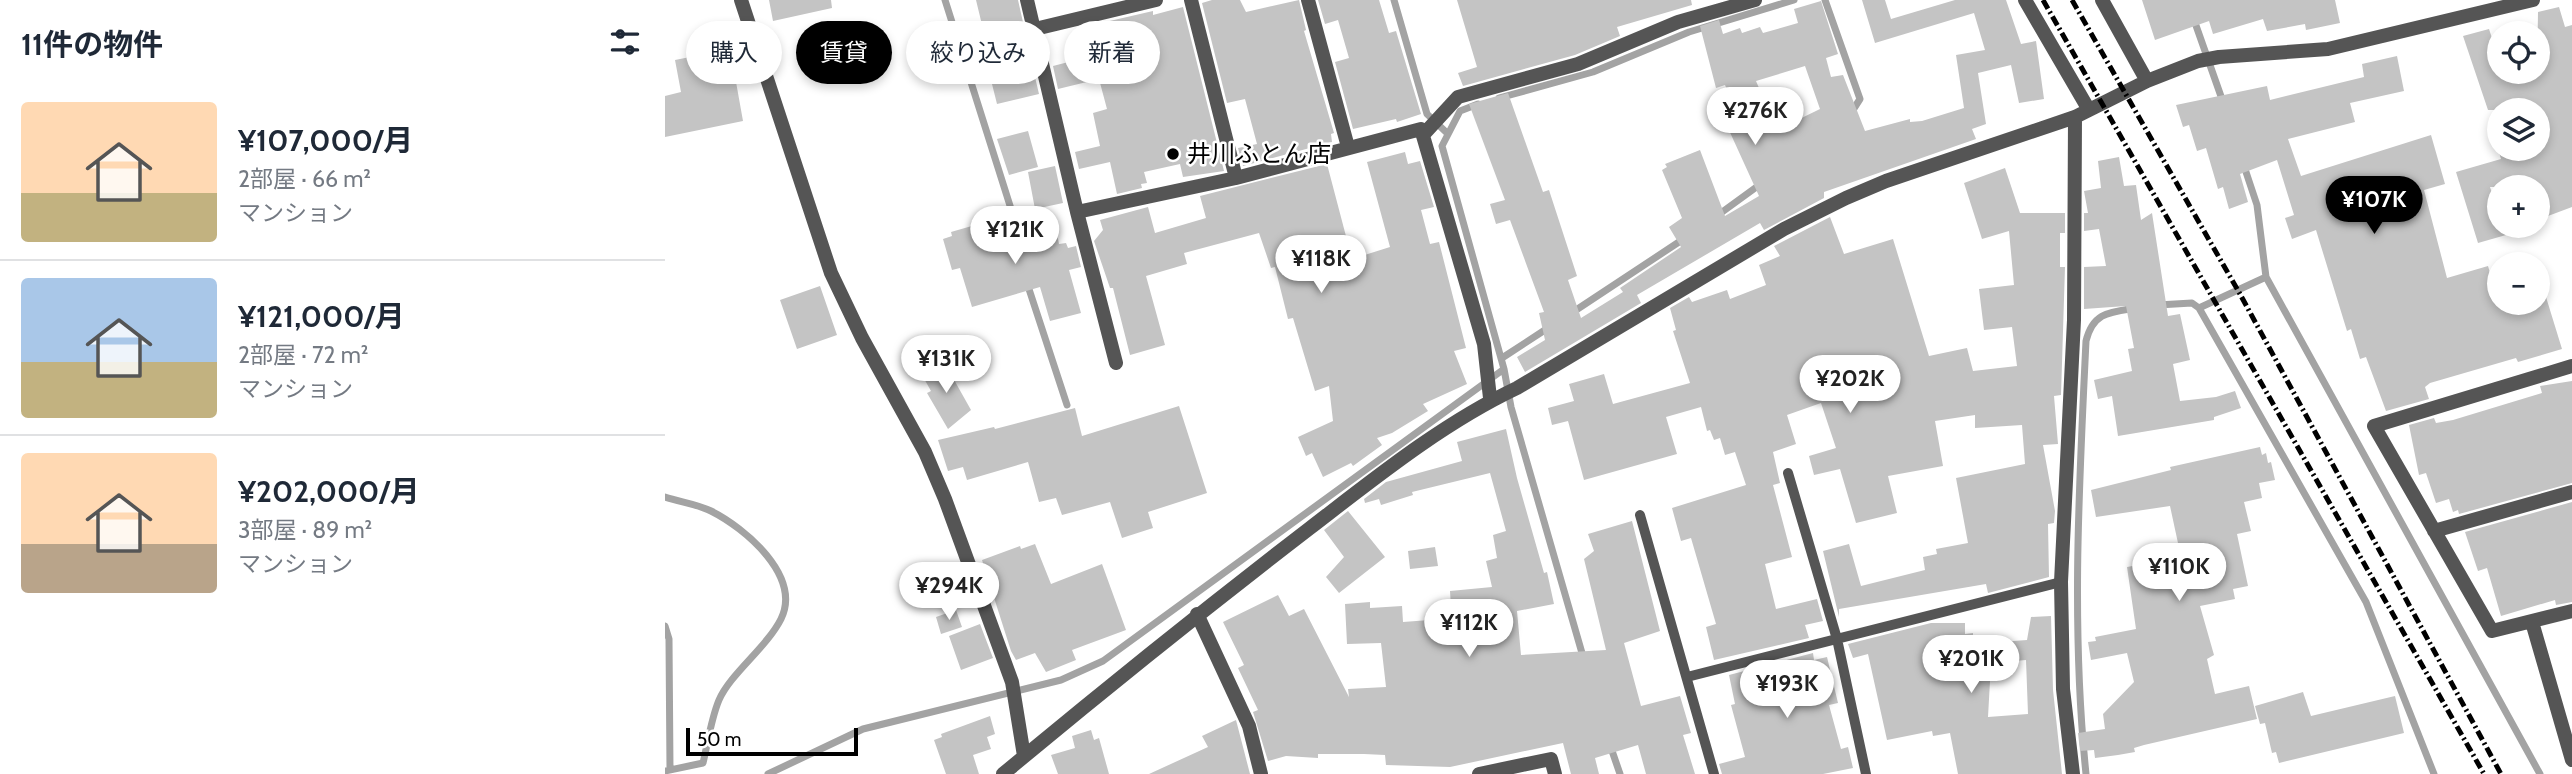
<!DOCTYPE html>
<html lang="ja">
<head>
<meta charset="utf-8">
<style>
	body { margin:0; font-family:Cabin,"Noto Sans JP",sans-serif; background:#f2f2f3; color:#1f2937; height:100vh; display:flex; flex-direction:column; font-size:26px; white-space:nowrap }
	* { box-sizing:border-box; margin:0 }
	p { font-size:23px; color:#747a83 }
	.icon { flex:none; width:38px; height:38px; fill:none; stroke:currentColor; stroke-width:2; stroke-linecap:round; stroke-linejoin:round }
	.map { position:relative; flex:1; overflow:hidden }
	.panel { display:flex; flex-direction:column; background:#fff; width:665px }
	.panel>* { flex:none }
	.hud { position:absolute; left:21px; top:21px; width:665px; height:63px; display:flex; gap:14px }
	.fabs { position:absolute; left:1822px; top:21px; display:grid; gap:14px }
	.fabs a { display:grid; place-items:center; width:63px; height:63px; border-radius:50%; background:#fff; box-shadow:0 4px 10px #0003; font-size:35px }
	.scale { position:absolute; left:21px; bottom:18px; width:172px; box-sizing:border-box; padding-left:7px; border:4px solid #000; border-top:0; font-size:19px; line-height:24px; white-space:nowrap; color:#000; -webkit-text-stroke:5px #fff; paint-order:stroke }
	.price { position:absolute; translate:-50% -60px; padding:0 16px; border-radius:24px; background:#fff; color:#222; font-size:23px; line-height:46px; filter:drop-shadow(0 2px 4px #0008) }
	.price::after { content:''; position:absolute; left:50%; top:42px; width:21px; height:16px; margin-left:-10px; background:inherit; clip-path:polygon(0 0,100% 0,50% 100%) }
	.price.on { background:#000; color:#fff }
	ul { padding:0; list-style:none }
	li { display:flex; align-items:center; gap:21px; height:175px; padding:0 21px }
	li+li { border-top:2px solid #e0e1e3 }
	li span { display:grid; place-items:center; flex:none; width:196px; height:140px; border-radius:7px; color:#555 }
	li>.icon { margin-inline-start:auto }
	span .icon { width:84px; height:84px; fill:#fffc; stroke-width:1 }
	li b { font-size:30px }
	h2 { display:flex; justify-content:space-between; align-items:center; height:84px; padding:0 21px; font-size:30px }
	.pill { padding:0 24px; border-radius:32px; background:#fff; box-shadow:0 4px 10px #0003; font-size:24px; line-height:63px }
	.pill.on { background:#000; color:#fff }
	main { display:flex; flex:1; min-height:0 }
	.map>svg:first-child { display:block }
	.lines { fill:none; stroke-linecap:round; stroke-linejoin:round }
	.stream { stroke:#a3a3a3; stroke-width:7 }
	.building { fill:#c4c4c4; fill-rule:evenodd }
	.service { stroke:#555; stroke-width:10 }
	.minor { stroke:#555; stroke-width:14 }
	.rail { stroke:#000; stroke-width:5; stroke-dasharray:10 3.5 2 3.5; stroke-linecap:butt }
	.poi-dot { fill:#000; stroke:#fff; stroke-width:2.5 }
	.labels { text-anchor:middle; stroke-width:5; stroke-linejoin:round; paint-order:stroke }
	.poi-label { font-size:24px; fill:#000; stroke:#fff; text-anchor:start }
</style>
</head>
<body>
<main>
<section class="panel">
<h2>11件の物件<svg class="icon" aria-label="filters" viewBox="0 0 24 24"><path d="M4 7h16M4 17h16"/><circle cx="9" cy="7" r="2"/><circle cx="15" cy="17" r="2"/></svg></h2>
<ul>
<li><span style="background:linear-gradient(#ffd9b3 65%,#c2b280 0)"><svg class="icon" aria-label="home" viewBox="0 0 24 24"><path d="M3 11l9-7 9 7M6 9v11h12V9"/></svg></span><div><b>¥107,000/月</b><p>2部屋 · 66 m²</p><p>マンション</p></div></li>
<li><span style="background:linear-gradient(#a9c7e8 60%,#c2b280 0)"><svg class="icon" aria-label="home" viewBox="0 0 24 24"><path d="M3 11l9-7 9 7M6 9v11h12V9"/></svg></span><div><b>¥121,000/月</b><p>2部屋 · 72 m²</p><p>マンション</p></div></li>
<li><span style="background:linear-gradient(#ffd9b3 65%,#b9a48a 0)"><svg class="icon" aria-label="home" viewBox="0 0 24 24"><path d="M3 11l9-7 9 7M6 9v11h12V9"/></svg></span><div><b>¥202,000/月</b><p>3部屋 · 89 m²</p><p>マンション</p></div></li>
</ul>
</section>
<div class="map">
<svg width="1907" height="774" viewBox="0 0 1907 774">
	<rect width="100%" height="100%" fill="#fff"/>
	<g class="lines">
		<path class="stream" d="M280 0 347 212 353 244
			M729 0 762 114 782 133
			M1160 0 1195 99 1186 113
			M1522 0 1558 102
			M834 98 928 72 1024 32 1129 0
			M813 104 795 111 777 146 839 369
			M1053 215 1097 183
			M1601 277 1875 774
			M362 283 402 405
			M1493 305 1527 303 1534 308 1601 277 1592 205 1578 163
			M1534 308 1701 602 1769 774
			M905 314 1020 238
			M837 358 886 326
			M0 497C15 502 32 504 46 511 80 528 137 576 116 619 102 647 65 674 54 700 46 719 43 742 38 763L0 771
			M0 626 4 639 5 770
			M945 745 955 774
			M103 774 198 729 396 680 438 661 839 369 846 407 919 660
			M1421 774C1406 628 1414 487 1421 341 1428 312 1445 312 1471 308"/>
	</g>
	<path class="building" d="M104 0H166L167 8 108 21Z
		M311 0H353L362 40 343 45 352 81 370 77 374 94 332 104 327 84 331 83Z
		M547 0H575L581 12 634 0 641 30 639 31 669 133 666 134 667 142 578 166 573 148 592 144 580 99 562 103 537 3Z
		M653 0H714L724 33 731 31 756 114 732 122 731 119 688 129 670 62 684 58 673 20 660 24Z
		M792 0H1026L1027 5 952 27 955 36 910 55 798 86 793 73 812 67Z
		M1197 0H1220L1226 19 1290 0H1341L1356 44 1371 41 1379 99 1354 103 1346 65 1313 73 1321 124 1307 129 1311 139 1159 192V198L1099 230 1095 223 972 295 976 303 860 372 852 357 880 340 874 313 879 312 845 220 831 224 825 204 840 200 804 104 843 93 878 192 884 190 912 276 903 280 916 318 958 292 955 288 1016 247 1004 227 1017 218 997 170 1002 167 1000 164 1035 150 1060 216 1094 196 1063 128 1075 122 1060 85 1051 88 1035 26 1054 20 1058 34 1075 28 1077 33 1095 27 1098 33 1133 23 1129 9 1156 1 1173 54 1161 58 1166 77 1178 75 1200 131 1245 119V122L1257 121 1299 108 1291 55 1320 50 1309 13 1210 43ZM1140 66 1155 109 1112 130 1091 81Z
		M1477 0H1670L1675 23 1641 30 1640 24 1602 31 1598 19 1548 34 1544 21 1490 40Z
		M518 7 559 171 518 177 515 164 479 172 482 183 476 184 477 188 452 194 445 162 414 169 410 152 435 146 428 113 442 109 434 79 393 89 388 66 415 59 410 29 488 11V15Z
		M1894 7 1900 27 1907 25V207L1872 220V187H1825L1834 214V226H1838L1841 235 1813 243 1791 172 1836 159 1833 149H1872V110H1823L1798 36 1824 29 1834 59V72H1872L1873 12Z
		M60 50 61 55 66 54 78 121 0 137V96L16 92 10 60Z
		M1732 56 1739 91 1685 103 1690 122 1623 139 1636 176 1766 135 1780 184 1759 190 1782 278 1823 266 1834 303H1872V300L1881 297 1897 349 1853 362 1851 358 1765 383 1760 387 1764 399 1721 411 1701 357 1695 359 1686 329 1682 331 1651 230 1627 239 1620 218 1629 215 1612 160 1575 174 1583 202 1564 209 1558 187 1553 189 1541 148 1532 151 1524 125 1518 127 1511 105 1602 86 1605 100 1699 77 1697 64Z
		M363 131 373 167 344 175 332 139Z
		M740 152 743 164 755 161 769 207 756 210 765 244 774 242 801 348 789 351 802 384 758 404 763 411 727 433 712 438 717 445 688 466 686 463 658 477 647 453 641 456 633 437 668 421 664 386 650 391 628 318 623 319 610 267 606 268 594 233 519 253 522 264 481 276 500 345 465 355 448 288H445L429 241 438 230 435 220 483 207 490 233 541 218 535 196 662 164 687 259 725 247 702 162Z
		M1454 157 1459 186 1471 185 1476 220 1487 213 1503 316 1515 314 1525 360 1508 364 1515 401 1551 397 1570 391 1576 408 1549 417V420L1453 436 1447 396 1433 399 1429 380 1467 371 1463 349 1469 348 1461 306 1419 309V267L1441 266 1434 229 1419 231V213H1423L1419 191 1436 188 1433 161Z
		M390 166 398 203 370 209 363 172Z
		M1340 168 1355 213H1400V233H1395V267H1400L1396 395 1389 396 1393 444 1378 445 1390 511 1389 523 1383 524 1384 577 1323 593 1321 584 1174 609V617L1158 551 1184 544 1196 586 1260 570 1258 557 1272 554 1271 549 1303 543 1291 478 1360 464 1357 425 1310 428V415L1270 421 1278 466 1223 476 1232 513 1191 523 1175 469 1149 475 1144 456 1171 448 1156 403 1122 415 1131 444 1108 452 1115 483 1108 485 1127 557 1100 564 1111 609 1152 599 1158 621 1140 625 1144 638 1049 660 1041 627 1051 624 1026 538 1016 541 1007 508 1081 485 1070 452 1060 455 1055 438 1049 440 1045 430 1042 431 1036 407 1001 417 1012 454 919 480 903 421 887 425 883 408 909 401 904 384 939 374 948 404 1025 383 1008 331 1011 330 1005 308 1024 297 1027 302 1062 290 1065 299 1101 285 1094 265 1115 256 1109 246 1165 217 1179 254 1228 239 1264 356 1302 348 1308 371 1352 366 1347 327 1319 330 1314 289 1349 285 1344 231 1317 239 1299 183Z
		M331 219 338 240 391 228 394 244 401 243 403 248 411 246 416 267 404 270 416 313 385 321 375 287 307 307 295 268 287 270 278 239 287 236 286 232Z
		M155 286 172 335 132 349 115 300Z
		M279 362 306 410 283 429 262 393 266 391 257 375Z
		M1907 381V483L1794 514 1793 510 1788 512 1784 499 1771 503 1761 473 1754 475 1744 425 1769 418 1771 423 1788 420 1877 393 1875 386Z
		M514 406 542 493 483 512 488 528 457 538 445 502 397 515 391 498 374 502 363 462 302 480 298 467 283 471 273 440 329 427 330 429 410 408 417 436Z
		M841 429 852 478 879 573 882 572 889 604 852 611 856 655 941 650 919 559 929 551 923 534 967 521 995 631 959 643 976 706 1015 696 1026 733 1018 735 1030 774H981L973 745 930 758 934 774H906L898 743 785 767 721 765 720 755 699 754H653V758L621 756 603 761 588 712 593 710 573 668 579 665 558 622 613 595 624 616 639 609 684 697 683 689 721 687 716 643 682 644 680 604 705 602V608L737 606 738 622 778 619 777 607H786L785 591 827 587 821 561 832 558 828 535 841 531 825 473 747 492 748 495 716 505 714 499 700 503 699 499 721 482 797 461 792 442Z
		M1595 447 1597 455 1601 453 1603 463 1606 462 1610 480 1594 483 1597 498 1579 502 1586 531 1572 534 1583 586 1568 589 1570 599 1535 606 1549 655 1542 659 1550 694 1584 686 1592 719 1479 745 1469 748 1470 752 1453 755 1430 758 1429 750 1415 751 1413 733 1440 729 1438 714 1469 682 1462 653 1426 660 1423 642 1431 641 1430 637 1471 629 1462 567 1516 557 1505 506 1431 517 1426 490 1506 470 1505 467Z
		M1907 502V602L1891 605 1890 600 1836 616 1822 568 1813 571 1800 532Z
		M683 511 720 557 674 593 661 577 679 557 659 530Z
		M370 544 386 584 437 564 461 630 407 650 411 660 381 672 370 653 351 660 346 651 317 560 355 546 356 549Z
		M770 547 773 566 745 569 743 551Z
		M291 610 297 627 276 634 271 617Z
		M1386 616 1388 690 1397 774H1293L1285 733 1268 736 1267 731 1222 740 1203 654 1188 658 1183 644 1266 623H1300V634L1308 633V644L1362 640 1366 617ZM1361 660 1363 714 1323 717 1326 663Z
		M315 624 328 658 296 670 284 636Z
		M1148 653 1149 660 1162 657 1173 703 1164 705 1176 749 1183 747 1188 768 1158 774H1057L1054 764 1080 757 1066 705 1070 704 1064 675Z
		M1638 692 1646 716 1730 696 1739 733 1614 763 1611 752 1607 753 1600 723 1595 724 1590 706Z
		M325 716 330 734 322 737 326 749 308 755 314 774H281L269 740 277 737 276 734Z
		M571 720 585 774H484L543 747 537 736Z
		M426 730 429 740 434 738 444 774H393L386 755 410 748 407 736Z"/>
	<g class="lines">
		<path class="service" d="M1123 473 1172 639 1201 774
			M975 515 1049 774
			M1022 677 1396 582"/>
		<path class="minor" d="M76 0 166 273 197 338 260 452 280 499 347 682 359 756
			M362 0 412 212 571 178 756 129 819 344 825 398
			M526 0 571 178
			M643 0 683 147
			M1360 0 1424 110
			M1437 0 1482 81
			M370 29 491 0
			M758 135 793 97 913 64 1013 22 1090 0
			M412 212 451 363
			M1907 366 1709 426 1827 631 1907 611
			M1769 531 1907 492
			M532 614 584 726 596 774
			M1867 622 1907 760
			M338 774C439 690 541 608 645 528 710 478 778 423 852 388L1119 229 1181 198 1221 181 1410 117 1482 81 1533 61 1554 57 1663 49 1868 0
			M814 774 886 759 890 774
			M1408 774 1398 689 1396 582 1409 320 1410 117"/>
		<path class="rail" d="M1378 0 1819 774
			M1407 0 1575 294 1836 774"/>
	</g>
	<circle class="poi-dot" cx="508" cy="154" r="7"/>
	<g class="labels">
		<g class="poi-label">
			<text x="522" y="162">井川ふとん店</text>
		</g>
	</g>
</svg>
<div class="fabs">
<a><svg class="icon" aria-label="locate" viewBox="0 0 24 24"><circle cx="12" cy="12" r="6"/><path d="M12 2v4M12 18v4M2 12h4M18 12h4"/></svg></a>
<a><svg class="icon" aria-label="layers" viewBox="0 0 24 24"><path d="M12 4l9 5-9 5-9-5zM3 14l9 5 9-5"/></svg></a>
<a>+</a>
<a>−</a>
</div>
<div class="scale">50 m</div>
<b class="price" style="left:1090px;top:147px">¥276K</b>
<b class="price on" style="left:1709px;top:236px">¥107K</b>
<b class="price" style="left:350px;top:266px">¥121K</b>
<b class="price" style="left:656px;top:295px">¥118K</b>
<b class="price" style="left:281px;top:395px">¥131K</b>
<b class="price" style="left:1185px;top:415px">¥202K</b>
<b class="price" style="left:1514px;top:603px">¥110K</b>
<b class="price" style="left:284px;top:622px">¥294K</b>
<b class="price" style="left:804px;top:659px">¥112K</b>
<b class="price" style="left:1306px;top:695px">¥201K</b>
<b class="price" style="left:1122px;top:720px">¥193K</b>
<div class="hud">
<a class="pill">購入</a>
<a class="pill on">賃貸</a>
<a class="pill">絞り込み</a>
<a class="pill">新着</a>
</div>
</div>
</main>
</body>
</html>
